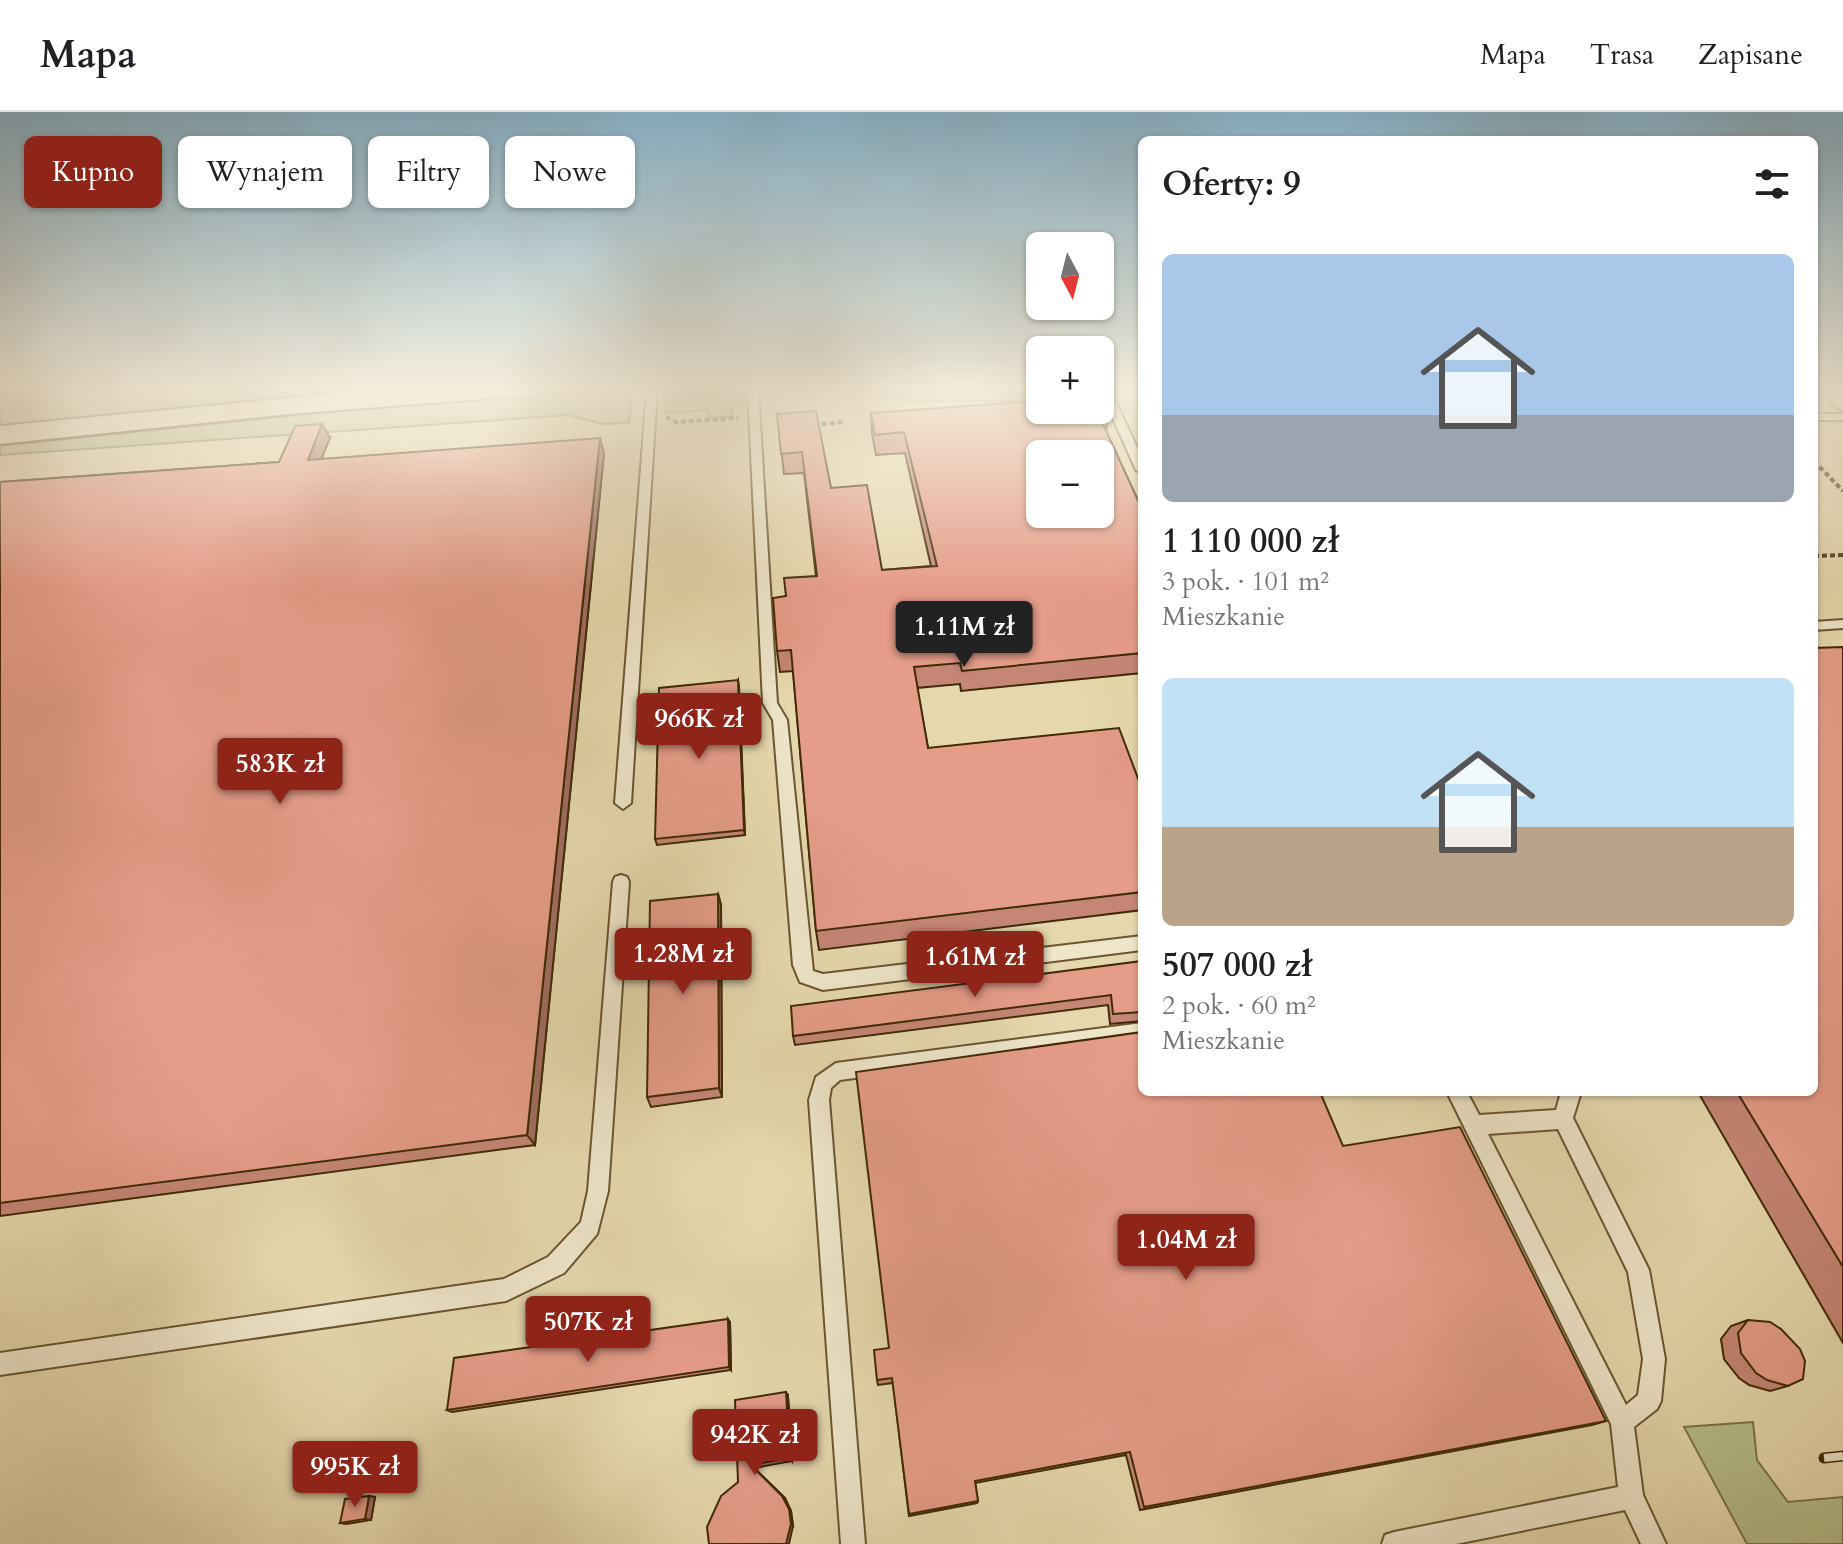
<!DOCTYPE html>
<html lang="pl">
<head>
<meta charset="utf-8">
<style>
	body { margin:0; font-family:Cardo,serif; background:#f2f2f2; color:#202124; height:100vh; display:flex; flex-direction:column; font-size:30px; white-space:nowrap }
	* { box-sizing:border-box; margin:0 }
	p { font-size:26px; color:#757577 }
	.icon { flex:none; width:44px; height:44px; fill:none; stroke:currentColor; stroke-width:2; stroke-linecap:round; stroke-linejoin:round }
	.map { position:relative; flex:1; overflow:hidden }
	.drawer { position:absolute; left:1138px; top:24px; width:680px; height:960px; display:flex; flex-direction:column; background:#fff; border-radius:12px; box-shadow:0 2px 6px #0004 }
	.drawer>* { flex:none }
	.hud { position:absolute; left:24px; top:24px; width:760px; height:72px; display:flex; gap:16px }
	.needle { width:52px; rotate:173deg }
	.buttons { position:absolute; left:1026px; top:120px; display:grid; gap:16px }
	.buttons a { display:grid; place-items:center; width:88px; height:88px; border-radius:12px; background:#fff; box-shadow:0 2px 6px #0004; font-size:40px }
	.price { position:absolute; translate:-50% -68px; padding:0 18px; border-radius:8px; background:#8f2418; color:#fff; font-size:26px; line-height:52px; filter:drop-shadow(0 2px 4px #0008) }
	.price::after { content:''; position:absolute; left:50%; top:48px; width:24px; height:18px; margin-left:-12px; background:inherit; clip-path:polygon(0 0,100% 0,50% 100%) }
	.price.current { background:#222; color:#fff }
	ul { padding:0; list-style:none }
	li { display:grid; align-content:center; gap:16px; height:424px; padding:0 24px }
	li span { display:grid; place-items:center; height:248px; border-radius:12px; color:#555 }
	li>.icon { margin-inline-start:auto }
	span .icon { width:144px; height:144px; fill:#fffc; stroke-width:1 }
	li b { font-size:34px }
	h2 { display:flex; justify-content:space-between; align-items:center; height:96px; padding:0 24px; font-size:34px }
	.pill { padding:0 28px; border-radius:12px; background:#fff; box-shadow:0 2px 6px #0004; font-size:28px; line-height:72px }
	.pill.current { background:#8f2418; color:#fff }
	header { display:flex; align-items:center; gap:48px; box-sizing:border-box; height:112px; padding:0 40px; background:#fff; border-bottom:2px solid #e0e0e0 }
	header strong { font-size:38px }
	nav { display:flex; gap:44px; margin-inline-start:auto; font-size:28px }
	.map>svg:first-child { display:block }
	.green { fill:#b6be8a; stroke:#7b7448; stroke-width:2 }
	.lines { fill:none; stroke-linecap:round; stroke-linejoin:round }
	.lane-casing { stroke:#6a5631; stroke-width:4 }
	.secondary-casing { stroke:#402a07; stroke-width:4 }
	.path { stroke:#402a07; stroke-width:4; stroke-dasharray:5 3; stroke-linecap:butt }
	.lane { fill:#efe6ca; fill-rule:evenodd }
	.secondary { fill:#efe6ca; fill-rule:evenodd }
	.rail-casing { stroke:#402a07; stroke-width:11 }
	.rail { stroke:#efe6ca; stroke-width:8; stroke-dasharray:24; stroke-linecap:butt }
	.wall { fill:#c58676; stroke:#402a07; stroke-width:2 }
	.shaded-wall { fill:#a06d60; stroke:#402a07; stroke-width:2 }
	.building { fill:#e59c89; stroke:#402a07; stroke-width:2; fill-rule:evenodd }
</style>
</head>
<body>
<header>
<strong>Mapa</strong>
<nav><a>Mapa</a><a>Trasa</a><a>Zapisane</a></nav>
</header>
<div class="map">
<svg width="1843" height="1432" viewBox="0 0 1843 1432">
	<rect width="100%" height="100%" fill="#e6d8ae"/>
	<filter id="stains"><feTurbulence type="fractalNoise" baseFrequency=".0025" numOctaves="4"/><feColorMatrix values="0 0 0 0 .2 0 0 0 0 .09 0 0 0 0 .02 0 0 0 .5 -.17"/></filter>
	<radialGradient id="worn" r=".72"><stop offset=".6" stop-color="#630" stop-opacity="0"/><stop offset="1" stop-color="#630" stop-opacity=".3"/></radialGradient>
	<path class="green" d="M0 278H396L254 289 0 317Z
		M673 278H744L747 289 732 297V304L709 306 708 298 665 301 666 284Z
		M884 278H958L944 289 892 288 885 285Z
		M974 278H1036L1040 285 1032 289H949L961 280Z
		M617 280H626L632 285 629 311 603 312 569 303 0 343V334L397 293Z
		M1753 1310 1757 1348 1788 1390 1843 1385V1432H1747L1684 1315Z"/>
	<g class="lines">
		<defs>
			<path id="lane" d="M647 278H657L631 691 623 697 615 691Z
				M748 278H758L777 591 787 608 813 859 823 862 1142 824V838L823 878 800 870 793 853 773 608 763 591Z
				M1100 278H1110L1142 346V361L1136 358Z
				M1817 278H1828L1843 291V300Z
				M1814 302H1843V308H1814Z
				M1843 508V516L1814 518V510Z
				M621 763 627 765 629 770 608 1079 597 1122 564 1161 506 1189 0 1263V1241L504 1167 548 1145 581 1110 588 1079 613 770 615 765Z
				M1142 911V927L840 968 831 976 829 988 865 1432H841L809 988 816 965 836 951Z
				M1447 980H1467L1479 1003 1556 998 1561 980H1581L1573 1006 1649 1158 1665 1247 1661 1289 1657 1297 1634 1315 1643 1383 1666 1432H1641L1625 1398 1456 1432H1382L1385 1423 1394 1420 1618 1375 1611 1312ZM1558 1017 1628 1160 1643 1247 1638 1283 1626 1293 1488 1022Z"/>
			<path id="secondary" d="M371 278H497L492 284 482 287 289 302 0 332V314Z"/>
		</defs>
		<use href="#lane" class="lane-casing"/>
		<use href="#secondary" class="secondary-casing"/>
		<path class="path" d="M666 305 676 310 738 306
			M814 313 844 310
			M1814 349 1843 379
			M1814 444 1843 443"/>
		<use href="#lane" class="lane"/>
		<use href="#secondary" class="secondary"/>
		<defs>
			<path id="rail" d="M1824 1346 1843 1344"/>
		</defs>
		<use href="#rail" class="rail-casing"/>
		<use href="#rail" class="rail"/>
	</g>
	<path class="wall" d="M871 301 1108 306 1106 319 1142 397V561L961 579 960 572 917 576 928 636 1142 677V798L819 838 816 819 793 559 780 560 777 539 786 484 816 464 804 361 784 362 777 302 831 376 882 458 931 454 905 341 876 343 872 322Z
		M330 326 321 347 604 341 535 1033 0 1104V370L279 350Z
		M1843 535V1231L1698 980H1814Z
		M738 568 745 723 657 733 655 727Z
		M718 782 721 793 722 985 651 995 647 985Z
		M1142 849V909L1110 912 1108 893 795 933 793 924Z
		M1343 1034 1606 1309 1592 1313 1140 1398 1126 1343 975 1371 978 1389 977 1391 909 1404 893 1271 878 1273 877 1268 889 1236Z
		M1748 1208 1788 1274 1770 1279 1749 1273 1739 1266 1724 1247 1721 1227 1731 1214Z
		M730 1210 731 1258 452 1300 447 1298Z
		M788 1284 792 1349 754 1356 785 1386 791 1399 793 1414 738 1370Z
		M369 1384 375 1385 371 1408 347 1412 340 1411Z"/>
	<path class="shaded-wall" d="M322 312 330 326 315 362 308 348Z
		M600 326 604 341 535 1033 527 1023Z
		M738 568 739 574 745 723 744 718Z
		M718 782 721 793 722 985 719 976Z
		M728 1207 730 1210 731 1258 729 1255Z
		M786 1280 788 1284 792 1349 790 1346Z
		M751 1353 785 1386 791 1399 793 1414 789 1432H786Z
		M369 1384 375 1385 371 1408 365 1407Z"/>
	<path class="building" d="M1100 288 1108 306H1100L1142 397V541L962 559 960 551 914 555 928 636 1119 616 1142 677V780L816 819 791 538 777 539 773 486 786 484 784 466 817 464 802 340 781 342 777 302 816 299 831 376 867 373 882 458 937 454 904 320 875 323 871 301 1040 289V298H1100ZM1040 342H1100V402H1040Z
		M322 312 308 348 600 326 527 1023 0 1091V370L279 350 295 314Z
		M1843 535V1155L1737 980H1814V536Z
		M738 568 744 718 655 727 659 576Z
		M718 782 719 976 647 985 650 789Z
		M1142 849V900L1113 902 1111 883 793 924 791 894Z
		M1142 920V980H1320L1343 1034 1460 1015 1606 1309 1144 1395 1130 1340 975 1369 978 1389 909 1402 892 1266 877 1268 874 1238 889 1236 856 960Z
		M728 1207 729 1255 447 1298 454 1246Z
		M1748 1208 1770 1210 1781 1217 1800 1237 1805 1249 1803 1267 1788 1274 1767 1268 1756 1261 1741 1241 1738 1221Z
		M786 1280 790 1346 751 1353 782 1384 789 1397 791 1412 786 1432H709L707 1415 721 1384 738 1370 735 1288Z
		M369 1384 365 1407 340 1411 345 1387Z"/>
	<linearGradient id="sky" x2="0" y2="1"><stop stop-color="#87b6d0"/><stop offset="0.58" stop-color="#f4eddb"/><stop offset="1" stop-color="#f4eddb" stop-opacity="0"/></linearGradient>
	<rect width="1843" height="478" fill="url(#sky)"/>
	<rect width="100%" height="100%" filter="url(#stains)"/>
	<rect width="100%" height="100%" fill="url(#worn)"/>
</svg>
<div class="buttons">
<a><svg class="needle" viewBox="-14 -14 28 28"><path d="M0-13l5 13h-10z" fill="#e53935"/><path d="M0 13l5-13h-10z" fill="#757577"/></svg></a>
<a>+</a>
<a>−</a>
</div>
<b class="price current" style="left:964px;top:557px">1.11M zł</b>
<b class="price" style="left:699px;top:649px">966K zł</b>
<b class="price" style="left:280px;top:694px">583K zł</b>
<b class="price" style="left:683px;top:884px">1.28M zł</b>
<b class="price" style="left:975px;top:887px">1.61M zł</b>
<b class="price" style="left:1186px;top:1170px">1.04M zł</b>
<b class="price" style="left:588px;top:1252px">507K zł</b>
<b class="price" style="left:755px;top:1365px">942K zł</b>
<b class="price" style="left:355px;top:1397px">995K zł</b>
<div class="hud">
<a class="pill current">Kupno</a>
<a class="pill">Wynajem</a>
<a class="pill">Filtry</a>
<a class="pill">Nowe</a>
</div>
<section class="drawer">
<h2>Oferty: 9<svg class="icon" aria-label="filters" viewBox="0 0 24 24"><path d="M4 7h16M4 17h16"/><circle cx="9" cy="7" r="2"/><circle cx="15" cy="17" r="2"/></svg></h2>
<ul>
<li><span style="background:linear-gradient(#a9c7e8 65%,#9aa5b1 0)"><svg class="icon" aria-label="home" viewBox="0 0 24 24"><path d="M3 11l9-7 9 7M6 9v11h12V9"/></svg></span><div><b>1 110 000 zł</b><p>3 pok. · 101 m²</p><p>Mieszkanie</p></div></li>
<li><span style="background:linear-gradient(#bfe0f5 60%,#b9a48a 0)"><svg class="icon" aria-label="home" viewBox="0 0 24 24"><path d="M3 11l9-7 9 7M6 9v11h12V9"/></svg></span><div><b>507 000 zł</b><p>2 pok. · 60 m²</p><p>Mieszkanie</p></div></li>
</ul>
</section>
</div>
</body>
</html>
